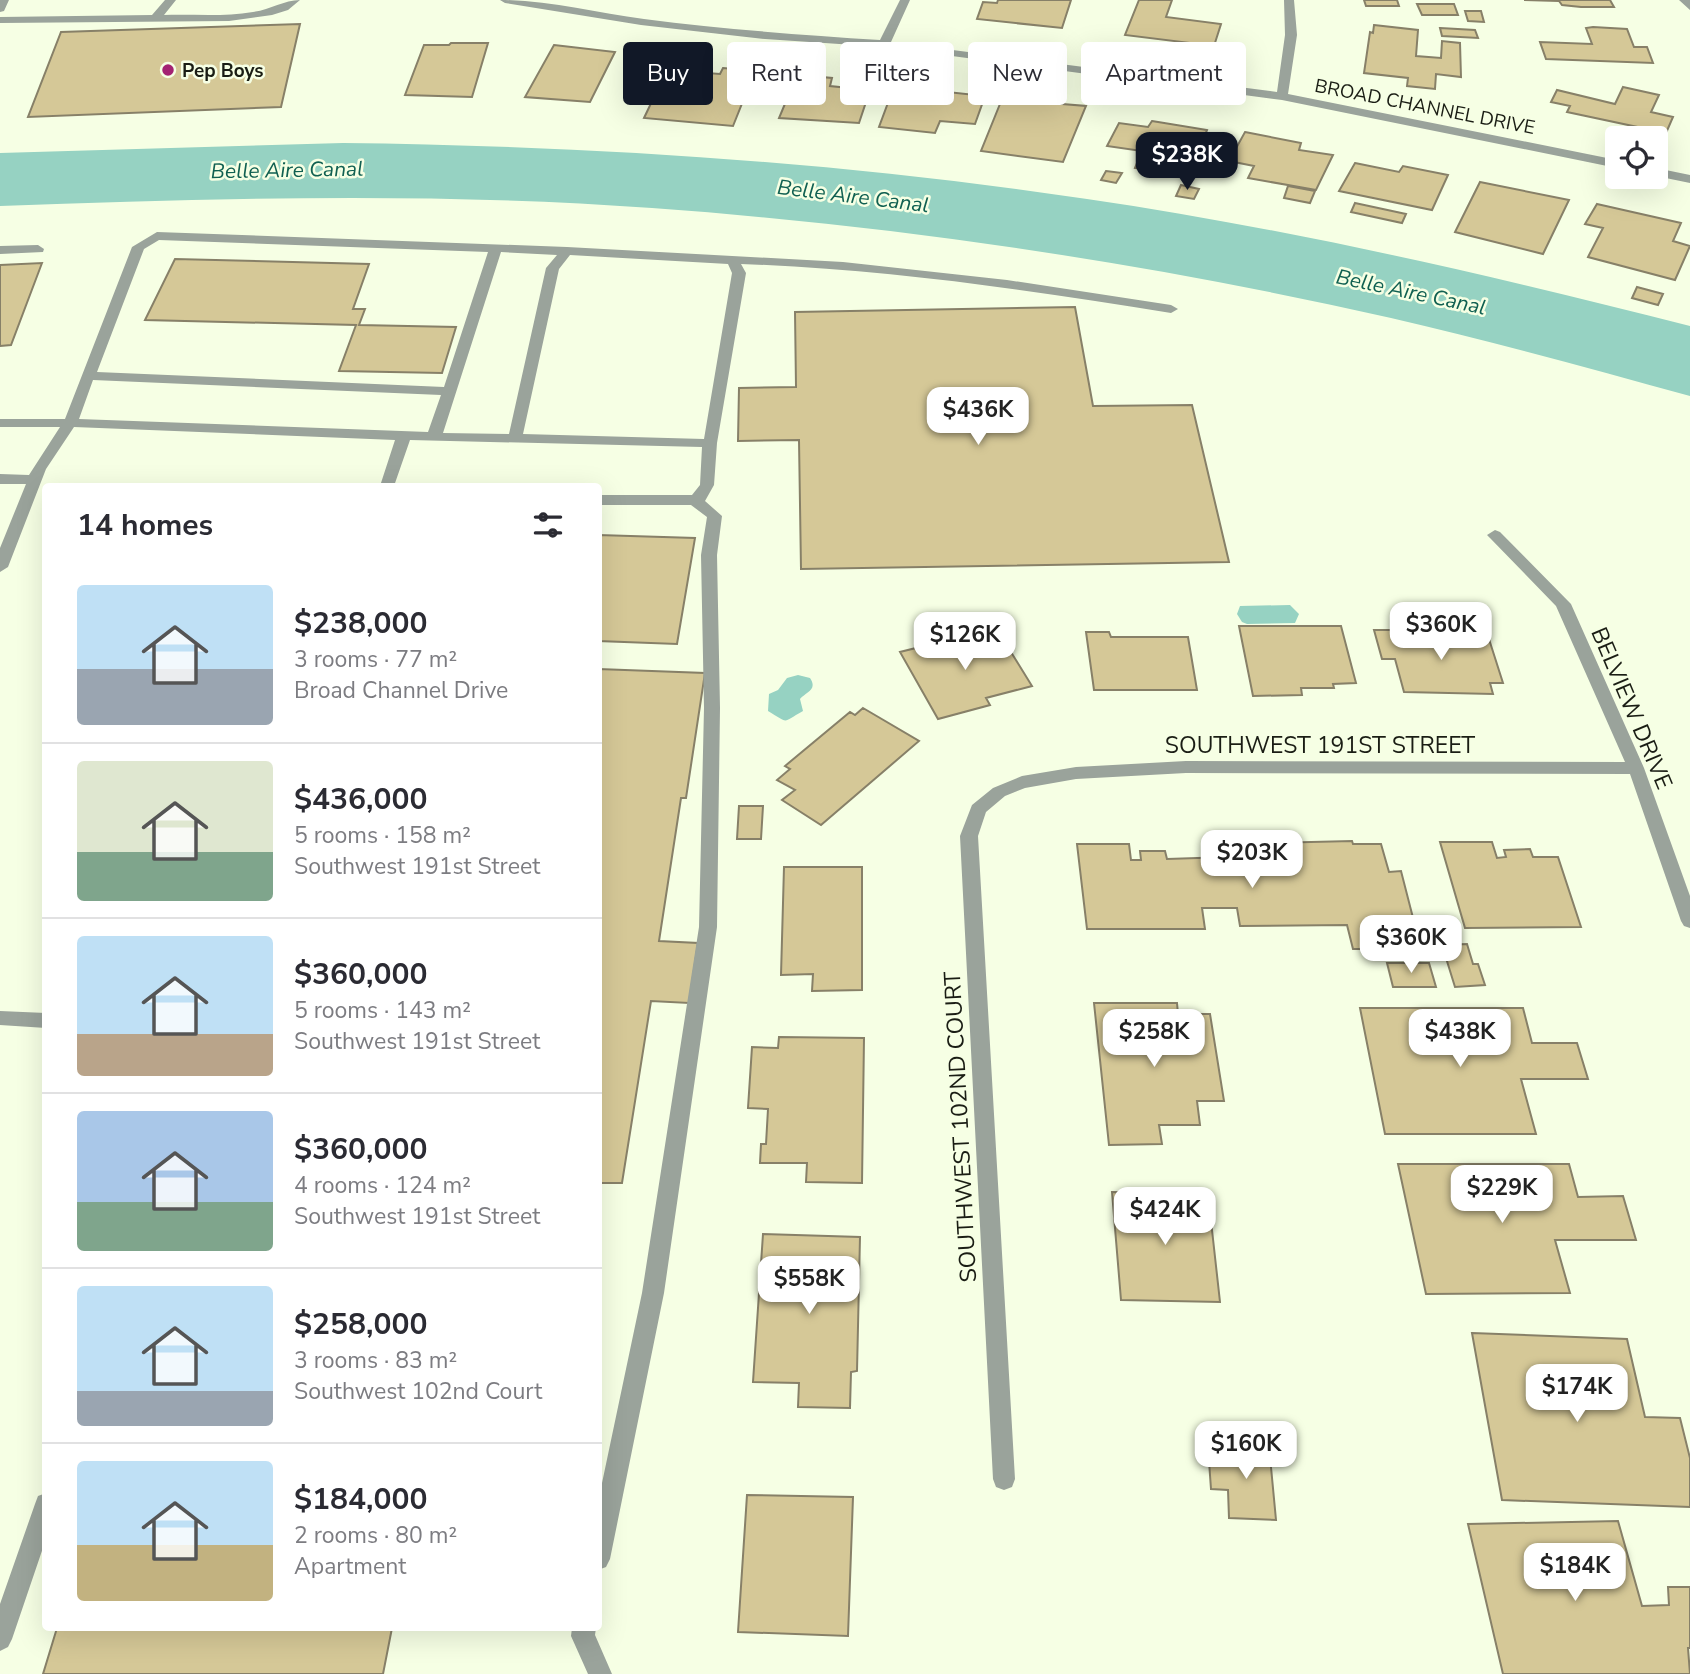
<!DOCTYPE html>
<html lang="en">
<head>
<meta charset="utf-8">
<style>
	body { margin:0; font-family:"Nunito Sans",sans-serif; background:#f2f2f3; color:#2b2b33; height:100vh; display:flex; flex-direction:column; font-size:26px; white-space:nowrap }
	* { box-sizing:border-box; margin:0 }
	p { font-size:23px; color:#7c7c81 }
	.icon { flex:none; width:38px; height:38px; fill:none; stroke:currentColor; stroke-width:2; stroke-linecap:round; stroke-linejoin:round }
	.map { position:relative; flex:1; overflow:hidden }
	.panel { position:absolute; left:42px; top:483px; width:560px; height:1148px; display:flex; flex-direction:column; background:#fff; border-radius:7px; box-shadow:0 7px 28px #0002 }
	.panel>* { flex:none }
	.top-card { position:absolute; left:623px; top:42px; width:665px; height:63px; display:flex; gap:14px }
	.buttons { position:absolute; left:1605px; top:126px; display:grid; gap:14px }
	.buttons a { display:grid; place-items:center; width:63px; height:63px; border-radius:7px; background:#fff; box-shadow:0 7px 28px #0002; font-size:35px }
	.price { position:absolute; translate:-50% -60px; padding:0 16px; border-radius:14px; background:#fff; color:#222; font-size:23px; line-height:46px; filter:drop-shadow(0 2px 4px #0008) }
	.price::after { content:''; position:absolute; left:50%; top:42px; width:21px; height:16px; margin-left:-10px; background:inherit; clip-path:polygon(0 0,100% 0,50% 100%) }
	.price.on { background:#111827; color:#fff }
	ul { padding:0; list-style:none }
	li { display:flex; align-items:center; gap:21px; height:175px; padding:0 35px }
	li+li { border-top:2px solid #e1e1e2 }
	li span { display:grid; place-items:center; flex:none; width:196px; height:140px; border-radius:7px; color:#555 }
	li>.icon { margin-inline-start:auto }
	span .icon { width:84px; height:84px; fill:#fffc; stroke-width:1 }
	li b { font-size:30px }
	h2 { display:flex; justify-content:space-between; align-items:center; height:84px; padding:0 35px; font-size:30px }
	.pill { padding:0 24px; border-radius:7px; background:#fff; box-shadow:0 7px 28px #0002; font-size:24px; line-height:63px }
	.pill.on { background:#111827; color:#fff }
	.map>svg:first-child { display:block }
	.water { fill:#96d2c2 }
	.building { fill:#d5c897; stroke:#878068; stroke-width:2 }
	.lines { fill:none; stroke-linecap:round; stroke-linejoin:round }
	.minor { fill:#9aa39b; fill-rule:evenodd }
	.poi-dot { fill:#a32272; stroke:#f6ffe4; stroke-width:2.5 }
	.labels { text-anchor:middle; stroke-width:5; stroke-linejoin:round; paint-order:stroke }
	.far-poi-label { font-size:19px; font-weight:bold; fill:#1a1d14; stroke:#f6ffe4; text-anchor:start }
	.far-street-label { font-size:19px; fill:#1a1d14; stroke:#f6ffe4 }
	.far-water-label { font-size:21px; font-style:italic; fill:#106051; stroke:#f6ffe4 }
	.street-label { font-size:23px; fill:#1a1d14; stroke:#f6ffe4 }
</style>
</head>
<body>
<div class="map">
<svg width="1690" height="1674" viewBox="0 0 1690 1674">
	<rect width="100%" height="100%" fill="#f6ffe4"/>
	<path class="water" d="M343 143C594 146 839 162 1087 199 1291 229 1491 275 1690 326V396C1591 369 1491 341 1391 318 1148 263 901 226 652 208 435 192 217 198 0 206V153Z
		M1290 605 1299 614 1295 623 1247 624 1242 622 1237 614 1240 606Z
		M798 675 810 678C818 690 806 692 800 699L803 711C781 723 790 724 768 711L769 694 778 690 787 678Z"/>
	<path class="building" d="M998 0H1071L1062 28 977 19 983 2 997 3Z
		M1139 0H1172L1166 17 1221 24 1214 46 1125 35Z
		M1364 0H1397L1399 6H1366Z
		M1524 0H1610L1614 7H1581L1562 5 1559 1Z
		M1417 4H1454L1458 15H1422Z
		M1465 11H1481L1484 22 1468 21Z
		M300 24 281 107 28 117 61 32Z
		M1374 25 1418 30 1416 56 1441 58 1442 41 1460 43 1461 77 1436 74 1435 89 1407 86 1408 78 1364 73 1370 32 1373 33Z
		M1593 27 1627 29 1634 47H1647L1653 63 1546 59 1540 42 1592 44 1586 28Z
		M1440 28 1475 30 1478 38 1442 36Z
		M451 43H488L472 97 405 95 424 45H449Z
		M554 45 615 52 590 102 525 97Z
		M723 68 755 71 733 126 644 118 667 70 720 74Z
		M777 73 832 78 830 86 870 90 859 123 779 118 787 99 766 97Z
		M1623 87 1659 95 1651 112 1673 117 1666 133 1567 112 1570 106 1551 102 1557 90 1615 104Z
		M938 91 985 96 975 124 940 121 935 133 879 127 892 92 936 97Z
		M1002 99 1086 106 1063 162 981 151Z
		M1152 121 1207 130 1195 160 1176 157 1167 173 1135 168 1142 151 1107 146 1119 123 1148 127Z
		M1245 132 1301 143 1299 150 1333 155 1316 190 1248 178 1254 166 1229 161Z
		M1355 163 1399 172 1403 166 1448 175 1432 210 1339 191Z
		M1106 171 1122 173 1116 183 1101 180Z
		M1480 182 1569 200 1543 254 1455 232Z
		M1181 185 1199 189 1194 199 1176 196Z
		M1288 186 1315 191 1310 203 1284 198Z
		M1355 203 1406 214 1402 223 1351 212Z
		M1597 204 1681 223 1673 241 1690 246 1675 280 1588 257 1603 228 1585 224Z
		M175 259 369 264 353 309H365L359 325 456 327 442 373 339 371 356 325 145 320Z
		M42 263 11 345 0 346V265Z
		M1637 287 1663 294 1658 305 1632 298Z
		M1075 307 1093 406 1192 405 1229 562 801 569 799 440 738 441 739 388 796 387 795 312Z
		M598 535 695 538 677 644 598 641Z
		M1239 626H1341L1356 683 1333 684 1334 688H1301L1302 695 1253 696Z
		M996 628 1032 686 986 698 990 705 938 719 900 652Z
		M1374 630H1409L1411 635 1488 636 1503 683H1490L1493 694 1404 692 1395 659H1382Z
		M1086 632H1109L1111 637H1188L1197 690H1094Z
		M598 669 705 673 686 798H681L659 941 698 943 689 1003 651 1001 622 1183H598Z
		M863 708 919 741 821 825 782 800 795 790 777 780 790 769 785 766 850 712 855 715Z
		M739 806H763L761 839H737Z
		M1352 841 1353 844H1381L1389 872 1401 871 1421 949H1353L1347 925 1240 926 1237 908H1202L1205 929H1087L1077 844H1129L1131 860H1141L1140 851H1165L1167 859 1228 857 1225 844Z
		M1440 842H1492L1497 858 1506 857 1504 850 1530 849 1533 857H1558L1581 927 1465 928Z
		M784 867H862V990L812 991 813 974 781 975Z
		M1467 944 1473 964H1478L1485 985 1455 987 1442 945Z
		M1387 963H1429L1436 987H1393Z
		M1094 1003H1177L1178 1014H1210L1224 1101H1197L1200 1125H1159L1162 1144 1109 1145Z
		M1360 1008H1523L1532 1043H1577L1588 1079H1521L1536 1134H1385Z
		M779 1037 864 1038 862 1183 806 1182 807 1163H760L761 1144H766L768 1109 748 1108 752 1047 778 1048Z
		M1398 1164H1569L1578 1197 1623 1196 1636 1240H1555L1570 1293 1426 1294Z
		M1112 1192 1208 1194 1220 1302 1121 1300Z
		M763 1234 860 1237 857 1371 851 1372 850 1408 798 1407 799 1383 753 1382Z
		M1472 1333 1627 1339 1645 1417 1680 1418 1690 1458V1507L1502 1500Z
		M1223 1444 1269 1446 1276 1520 1229 1518 1228 1490 1211 1489 1209 1461 1224 1462Z
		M747 1495 853 1497 848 1636 738 1632Z
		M1618 1521 1642 1606 1669 1605 1668 1587H1690V1648H1688L1690 1674H1503L1468 1524Z
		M57 1628H392L383 1674H43Z"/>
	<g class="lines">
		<path class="minor" d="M0 0H9L4 11 0 12Z
			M165 0H176L164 15C194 14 224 17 253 12 270 10 284 0 300 0L288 10 272 15 229 21 0 23V17L152 15Z
			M500 0C548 0 596 13 644 19 722 29 801 35 880 40L900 0H910L891 42 1277 92 1285 35 1284 0H1294L1297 35 1288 94 1617 160V168L1282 100 884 47 765 39 641 25 505 3Z
			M1679 0H1690V10Z
			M1656 168 1690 175V183L1656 176Z
			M157 232 567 247 843 262 1007 280 1171 305 1178 309 1171 313C1028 290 886 269 741 264L746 273 717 443 714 485 705 501 722 516 717 555 720 708 717 927 664 1293 610 1559 606 1567 598 1570V1502L642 1293 699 927 704 708 701 555 707 517 691 505H598V495H692L700 485 702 447 410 440 394 486H380L395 440 74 427 46 469 8 567 0 572V548L26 484H0V474L29 475 60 427H0V419H65L132 247ZM159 240 488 252 444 387 97 372 144 249ZM501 252 557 255 546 268 509 434 443 433ZM570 255 728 264 732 273 704 439 523 434 559 269ZM93 380 441 395 428 432 79 419Z
			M38 245 44 249 43 252 0 254V246Z
			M1495 530 1500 532 1571 604 1644 768 1690 896V928L1684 926 1681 921 1630 774 1186 773 1076 779 1025 788 1005 796 986 812 978 836 1015 1479 1012 1487 1004 1490 996 1487 993 1479 960 836 972 805 993 788 1022 776 1076 767 1186 761 1625 762 1556 606 1490 538 1487 535Z
			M0 1011 46 1013V1028L0 1025Z
			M46 1493V1539L12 1639 8 1647 0 1651V1604L35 1504 38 1496Z
			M572 1628H596L595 1635 612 1674H588L571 1636Z"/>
	</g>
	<circle class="poi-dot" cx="168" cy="70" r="7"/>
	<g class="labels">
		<g class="far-poi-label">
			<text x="182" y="77">Pep Boys</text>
		</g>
		<g class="far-street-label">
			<text transform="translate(1425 106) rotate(11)" y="7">BROAD CHANNEL DRIVE</text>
		</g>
		<g class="far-water-label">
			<text transform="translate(287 170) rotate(-1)" y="7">Belle Aire Canal</text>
			<text transform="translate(853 196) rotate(7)" y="7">Belle Aire Canal</text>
			<text transform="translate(1411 292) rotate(12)" y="7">Belle Aire Canal</text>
		</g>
		<g class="street-label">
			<text transform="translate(1632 708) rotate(67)" y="8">BELVIEW DRIVE</text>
			<text x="1320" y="753">SOUTHWEST 191ST STREET</text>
			<text transform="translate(960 1127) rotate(-93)" y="8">SOUTHWEST 102ND COURT</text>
		</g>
	</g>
</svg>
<div class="buttons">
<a><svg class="icon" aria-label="locate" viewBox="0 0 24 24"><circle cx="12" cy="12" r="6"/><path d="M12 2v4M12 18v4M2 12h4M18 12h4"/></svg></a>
</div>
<b class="price on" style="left:1187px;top:192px">$238K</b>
<b class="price" style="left:978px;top:447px">$436K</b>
<b class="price" style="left:1441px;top:662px">$360K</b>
<b class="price" style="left:965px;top:672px">$126K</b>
<b class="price" style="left:1252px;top:890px">$203K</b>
<b class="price" style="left:1411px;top:975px">$360K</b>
<b class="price" style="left:1154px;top:1069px">$258K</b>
<b class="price" style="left:1460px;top:1069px">$438K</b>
<b class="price" style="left:1502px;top:1225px">$229K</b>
<b class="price" style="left:1165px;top:1247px">$424K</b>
<b class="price" style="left:809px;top:1316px">$558K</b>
<b class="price" style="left:1577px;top:1424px">$174K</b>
<b class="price" style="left:1246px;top:1481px">$160K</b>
<b class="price" style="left:1575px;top:1603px">$184K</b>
<div class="top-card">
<a class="pill on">Buy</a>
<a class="pill">Rent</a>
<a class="pill">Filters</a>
<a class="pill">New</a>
<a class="pill">Apartment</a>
</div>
<section class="panel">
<h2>14 homes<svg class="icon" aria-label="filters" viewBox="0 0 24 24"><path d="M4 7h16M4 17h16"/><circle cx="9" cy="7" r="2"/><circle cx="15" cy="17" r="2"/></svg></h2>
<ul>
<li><span style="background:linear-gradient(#bfe0f5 60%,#9aa5b1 0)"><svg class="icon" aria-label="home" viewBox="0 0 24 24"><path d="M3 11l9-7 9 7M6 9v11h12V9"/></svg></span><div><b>$238,000</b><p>3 rooms · 77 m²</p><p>Broad Channel Drive</p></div></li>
<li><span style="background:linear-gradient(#dfe7d0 65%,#7fa58c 0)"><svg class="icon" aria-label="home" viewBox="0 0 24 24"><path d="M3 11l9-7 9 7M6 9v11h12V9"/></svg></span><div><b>$436,000</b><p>5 rooms · 158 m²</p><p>Southwest 191st Street</p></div></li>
<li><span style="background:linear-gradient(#bfe0f5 70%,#b9a48a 0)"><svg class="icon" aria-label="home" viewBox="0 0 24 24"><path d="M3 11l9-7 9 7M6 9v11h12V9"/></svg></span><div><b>$360,000</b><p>5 rooms · 143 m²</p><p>Southwest 191st Street</p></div></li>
<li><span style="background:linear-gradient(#a9c7e8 65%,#7fa58c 0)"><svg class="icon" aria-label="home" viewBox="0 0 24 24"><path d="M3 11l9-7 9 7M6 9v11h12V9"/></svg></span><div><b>$360,000</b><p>4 rooms · 124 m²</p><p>Southwest 191st Street</p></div></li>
<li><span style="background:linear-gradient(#bfe0f5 75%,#9aa5b1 0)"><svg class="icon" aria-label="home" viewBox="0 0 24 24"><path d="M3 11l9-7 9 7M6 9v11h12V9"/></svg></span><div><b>$258,000</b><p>3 rooms · 83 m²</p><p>Southwest 102nd Court</p></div></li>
<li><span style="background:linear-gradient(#bfe0f5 60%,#c2b280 0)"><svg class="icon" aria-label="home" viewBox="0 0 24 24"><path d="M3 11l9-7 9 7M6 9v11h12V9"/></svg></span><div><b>$184,000</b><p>2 rooms · 80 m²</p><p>Apartment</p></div></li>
</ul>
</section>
</div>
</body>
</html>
